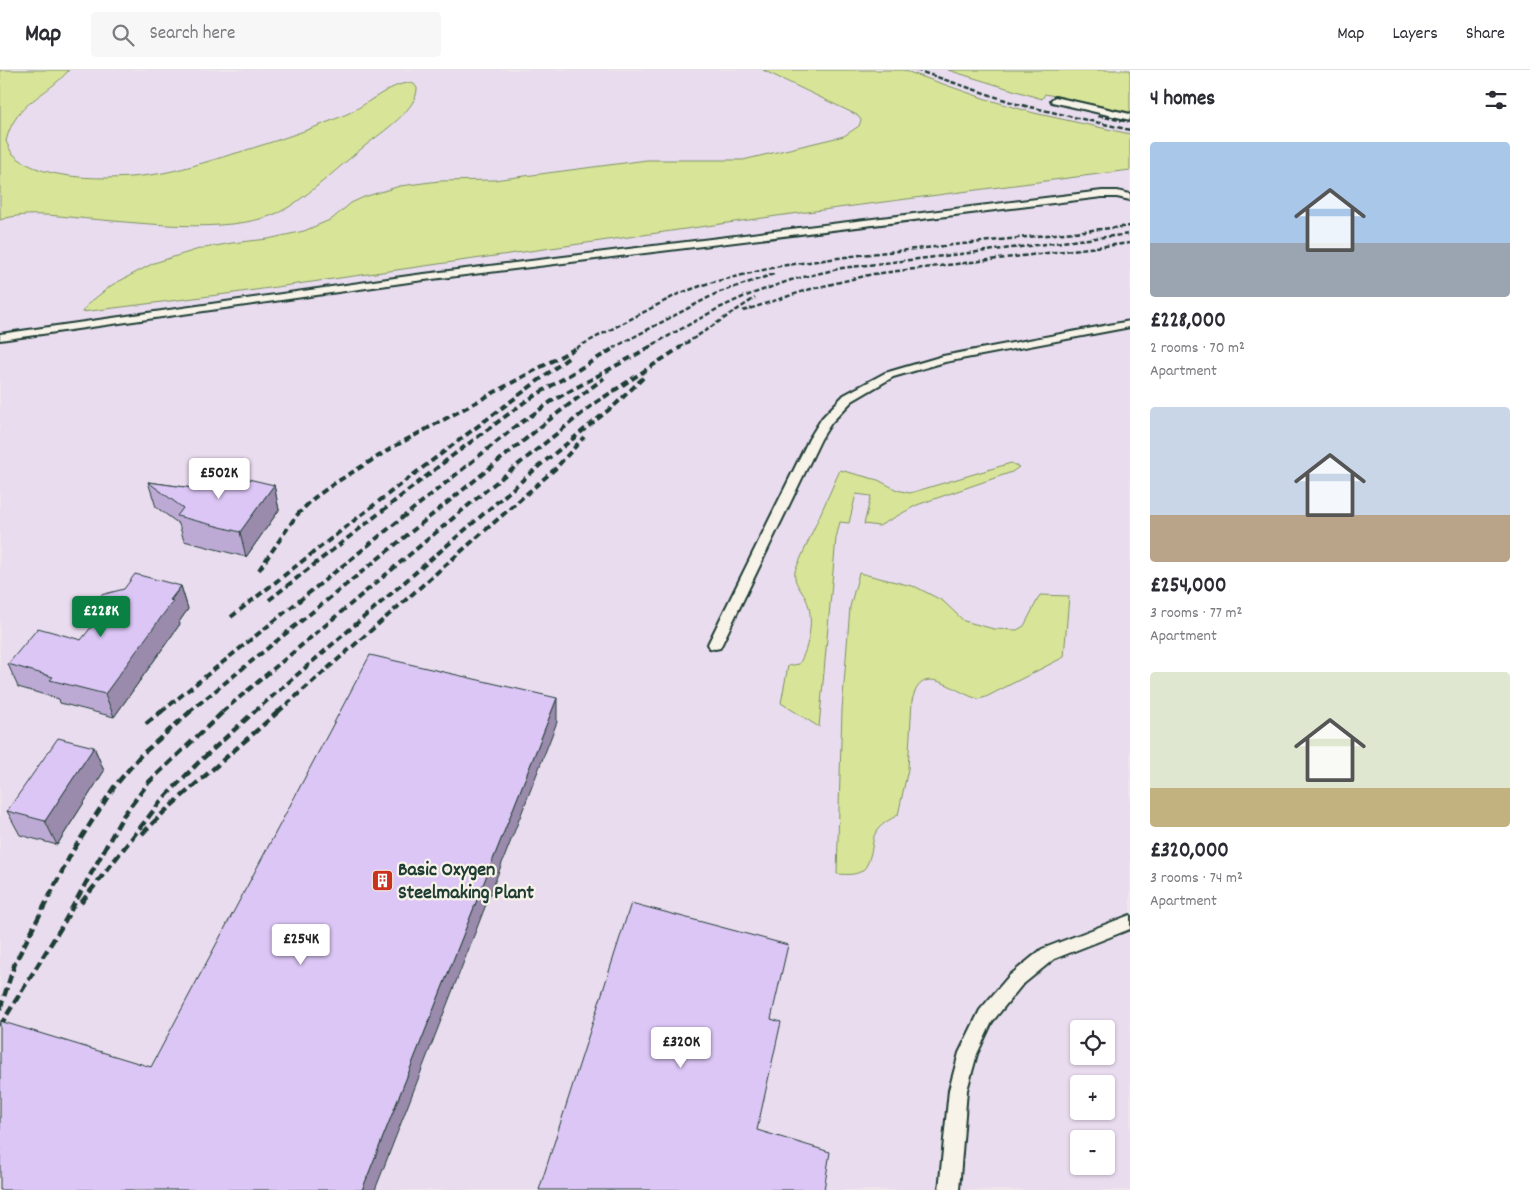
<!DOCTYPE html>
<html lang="en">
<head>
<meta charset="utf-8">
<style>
	body { margin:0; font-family:Dekko,sans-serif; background:#f7f7f7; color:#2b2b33; height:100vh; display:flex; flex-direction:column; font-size:19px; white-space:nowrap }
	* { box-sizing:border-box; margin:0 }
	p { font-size:16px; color:#7c7c81 }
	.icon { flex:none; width:28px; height:28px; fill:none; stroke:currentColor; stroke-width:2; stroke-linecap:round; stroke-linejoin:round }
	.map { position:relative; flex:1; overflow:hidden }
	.details { display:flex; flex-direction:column; background:#fff; width:400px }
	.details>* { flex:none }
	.tools { position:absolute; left:1070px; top:950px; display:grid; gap:10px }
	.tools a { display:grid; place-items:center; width:45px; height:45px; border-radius:5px; background:#fff; box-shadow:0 1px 4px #0004; font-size:25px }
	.price { position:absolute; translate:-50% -42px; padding:0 11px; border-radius:5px; background:#fff; color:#222; font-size:16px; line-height:32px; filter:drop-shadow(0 1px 2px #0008) }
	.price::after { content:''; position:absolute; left:50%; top:30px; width:15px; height:11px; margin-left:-8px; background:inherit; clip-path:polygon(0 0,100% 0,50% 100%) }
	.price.active { background:#0b8043; color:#fff }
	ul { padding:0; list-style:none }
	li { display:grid; align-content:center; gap:10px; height:265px; padding:0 20px }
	li span { display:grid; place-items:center; height:155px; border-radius:5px; color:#555 }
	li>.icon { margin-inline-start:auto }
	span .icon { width:90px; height:90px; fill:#fffc; stroke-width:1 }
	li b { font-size:21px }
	h2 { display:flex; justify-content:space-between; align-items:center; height:60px; padding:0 20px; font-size:21px }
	header { display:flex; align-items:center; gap:30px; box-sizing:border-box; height:70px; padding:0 25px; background:#fff; border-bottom:1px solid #e1e1e2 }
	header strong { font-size:24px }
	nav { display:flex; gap:28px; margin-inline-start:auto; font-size:18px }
	.search { width:350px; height:45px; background:#f7f7f7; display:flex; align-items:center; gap:12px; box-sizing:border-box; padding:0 18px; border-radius:5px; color:#7c7c81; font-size:19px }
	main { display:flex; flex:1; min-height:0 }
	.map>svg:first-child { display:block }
	.built { fill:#e9dcef; fill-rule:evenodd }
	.green { fill:#d8e598; stroke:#7c9166 }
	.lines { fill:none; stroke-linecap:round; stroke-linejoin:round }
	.service-casing { stroke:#1f3d34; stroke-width:4 }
	.service { fill:#f7f3e8; fill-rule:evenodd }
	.rail-far2 { stroke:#1f3d34; stroke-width:2.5; stroke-dasharray:5 2.5; stroke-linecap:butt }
	.rail-far1 { stroke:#1f3d34; stroke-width:4; stroke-dasharray:7 4; stroke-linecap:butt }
	.rail { stroke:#1f3d34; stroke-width:4.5; stroke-dasharray:9 4.5; stroke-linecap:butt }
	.wall { fill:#bdaad4; stroke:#1f3d34 }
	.shaded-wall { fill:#9a8bac; stroke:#1f3d34 }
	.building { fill:#dcc6f6; stroke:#1f3d34 }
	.labels { text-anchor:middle; stroke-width:4.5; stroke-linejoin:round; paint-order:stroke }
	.poi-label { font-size:20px; font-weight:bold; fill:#1f3d34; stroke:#f7f3e8; text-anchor:start }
</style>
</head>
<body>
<header>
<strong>Map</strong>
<div class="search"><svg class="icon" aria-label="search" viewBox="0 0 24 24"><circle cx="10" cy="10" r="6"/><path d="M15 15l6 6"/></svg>Search here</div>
<nav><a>Map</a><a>Layers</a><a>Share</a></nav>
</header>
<main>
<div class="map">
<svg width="1130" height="1120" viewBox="0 0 1130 1120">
	<rect width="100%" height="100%" fill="#efe6ec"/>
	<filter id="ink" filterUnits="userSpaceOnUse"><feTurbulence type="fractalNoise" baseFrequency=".02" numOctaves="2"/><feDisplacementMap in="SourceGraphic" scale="10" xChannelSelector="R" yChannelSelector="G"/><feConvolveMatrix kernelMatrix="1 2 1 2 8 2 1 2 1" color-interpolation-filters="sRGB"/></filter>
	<g filter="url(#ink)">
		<path class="built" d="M0 0H1130V1120H0ZM1079 959H1106V986H1079ZM1079 1014H1106V1041H1079ZM1079 1069H1106V1096H1079Z"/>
		<path class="green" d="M0 0H69C45 28 16 31 6 71 8 75 10 81 13 84 42 114 125 110 163 103 189 98 215 89 240 82 276 71 313 59 347 44 366 36 396 8 414 14L417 18C418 39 381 63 366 75 341 95 315 120 289 137 242 167 144 153 90 149 62 147 28 140 0 150Z
			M763 0H903L986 29 1034 43 1130 64V100L784 145 234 223 82 242 89 233 112 215 154 193 199 179 232 173 268 169 304 161 332 149 351 133 364 127 400 116 439 111 494 110 647 90H743L844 66 859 56 861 50 857 45Z
			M948 0H1130V42L1045 24 1042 29Z
			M1011 393 1019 397 1012 402 917 435 879 456 864 454 871 426 856 424 849 453 840 452 836 468 819 657 781 633 788 596 799 594C809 578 815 547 806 529 801 519 793 513 795 501L840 400 878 410 897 420 910 423Z
			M859 503 916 517 943 531 964 551 994 559 1017 560 1024 556 1040 525 1069 526 1064 587 986 627 979 629C955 624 922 588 912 631L908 699 898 745C889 750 881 754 876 762 873 766 873 773 872 778 867 802 862 806 837 804L842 640 850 537Z"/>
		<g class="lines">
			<defs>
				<path id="service" d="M1055 27 1130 44V50L1052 32 1051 30Z
					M1102 121H1117L1130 124V130L1117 127H1102L416 211 0 270V264L416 205Z
					M1130 251V257L945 292 893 307 852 331 831 353 821 369 720 578 715 579 710 578 708 574 809 369 822 348 844 325 885 303 943 286Z
					M1130 845V859L1054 889 1021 916 992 952 977 984 967 1020 959 1120H939L949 1020 959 983 980 940 1009 906 1042 879Z"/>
			</defs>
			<use href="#service" class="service-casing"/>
			<use href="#service" class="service"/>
			<path class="rail-far2" d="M916 0 1017 34 1130 60
				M1098 46 1130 52
				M743 241 807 220 873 204 1130 173
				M576 278 678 224 709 213 780 196 860 185 1130 156
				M613 278 717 223 774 204
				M647 278 717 239 743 227 791 210 842 198 1130 164
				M679 278 755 228"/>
			<path class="rail-far1" d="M259 500 296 446 314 428 335 413 395 376 578 277
				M269 530 452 386 526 331 616 277
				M231 547 397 417 571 286
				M161 642 515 357 552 331 650 277
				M189 642 554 346 604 308
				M222 642 489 418 595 333 681 277
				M254 642 539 396 616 334 644 307
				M278 642 555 399 584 367"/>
			<path class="rail" d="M146 654 162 641
				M142 764 165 741 279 641
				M81 833 161 731 199 692 255 641
				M0 939 15 893 72 782 114 717 140 686 191 641
				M0 956 62 856 123 746 149 712 224 641"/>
		</g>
		<path class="wall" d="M148 412 200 419 274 415 279 440 246 487 184 471 179 454 156 437Z
			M181 516 188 539 179 552 180 554 114 647 60 633 59 629 18 617 8 594 81 570Z
			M94 677 104 701 57 775 20 765 7 741Z"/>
		<path class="shaded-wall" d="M274 415 279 440 246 487 240 462Z
			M181 516 188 539 179 552 180 554 114 647 105 624Z
			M557 628V652L375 1120H362Z
			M94 677 104 701 57 775 45 751Z"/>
		<path class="building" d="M214 401 274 415 240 462 177 446 183 438 148 412 200 419Z
			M135 504 181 516 170 530 173 531 105 624 50 610 53 607 8 594 38 558 81 570 100 546 101 525 124 519Z
			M370 585 557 628 362 1120H0V951L151 997Z
			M58 668 94 677 45 751 7 741Z
			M631 833 788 875 771 949 781 952 757 1060 830 1082 824 1120H539Z"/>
	</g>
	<defs>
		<symbol id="building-square" viewBox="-11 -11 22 22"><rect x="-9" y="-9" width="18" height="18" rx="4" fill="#c8321e" stroke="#f7f3e8"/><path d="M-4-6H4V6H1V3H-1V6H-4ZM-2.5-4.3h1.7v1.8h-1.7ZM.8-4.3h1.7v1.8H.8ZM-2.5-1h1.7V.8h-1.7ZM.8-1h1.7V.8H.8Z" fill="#fff"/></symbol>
	</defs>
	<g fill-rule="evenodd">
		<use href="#building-square" x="370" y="798" width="25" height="25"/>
	</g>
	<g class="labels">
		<g class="poi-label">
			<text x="398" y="805">Basic Oxygen<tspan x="398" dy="23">Steelmaking Plant</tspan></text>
		</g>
	</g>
</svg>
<div class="tools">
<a><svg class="icon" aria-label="locate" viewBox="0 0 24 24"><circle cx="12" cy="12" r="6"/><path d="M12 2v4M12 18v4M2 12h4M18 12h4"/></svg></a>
<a>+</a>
<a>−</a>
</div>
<b class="price" style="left:219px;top:430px">£502K</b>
<b class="price active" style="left:101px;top:568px">£228K</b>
<b class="price" style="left:301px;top:896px">£254K</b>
<b class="price" style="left:681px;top:999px">£320K</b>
</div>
<section class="details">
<h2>4 homes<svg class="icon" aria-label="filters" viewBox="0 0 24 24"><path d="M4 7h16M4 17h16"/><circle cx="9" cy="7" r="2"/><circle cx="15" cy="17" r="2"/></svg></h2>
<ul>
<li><span style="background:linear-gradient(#a9c7e8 65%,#9aa5b1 0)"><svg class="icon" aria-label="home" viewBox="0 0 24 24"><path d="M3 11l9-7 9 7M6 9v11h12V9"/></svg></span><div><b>£228,000</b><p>2 rooms · 70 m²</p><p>Apartment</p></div></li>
<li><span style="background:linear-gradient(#c9d6e8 70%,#b9a48a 0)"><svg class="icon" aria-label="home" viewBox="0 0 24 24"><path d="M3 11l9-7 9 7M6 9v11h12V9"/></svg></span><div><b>£254,000</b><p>3 rooms · 77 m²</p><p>Apartment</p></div></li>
<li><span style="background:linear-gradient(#dfe7d0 75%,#c2b280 0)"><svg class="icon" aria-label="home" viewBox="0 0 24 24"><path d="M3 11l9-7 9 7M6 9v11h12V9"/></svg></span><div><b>£320,000</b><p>3 rooms · 74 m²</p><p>Apartment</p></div></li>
</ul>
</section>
</main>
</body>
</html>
